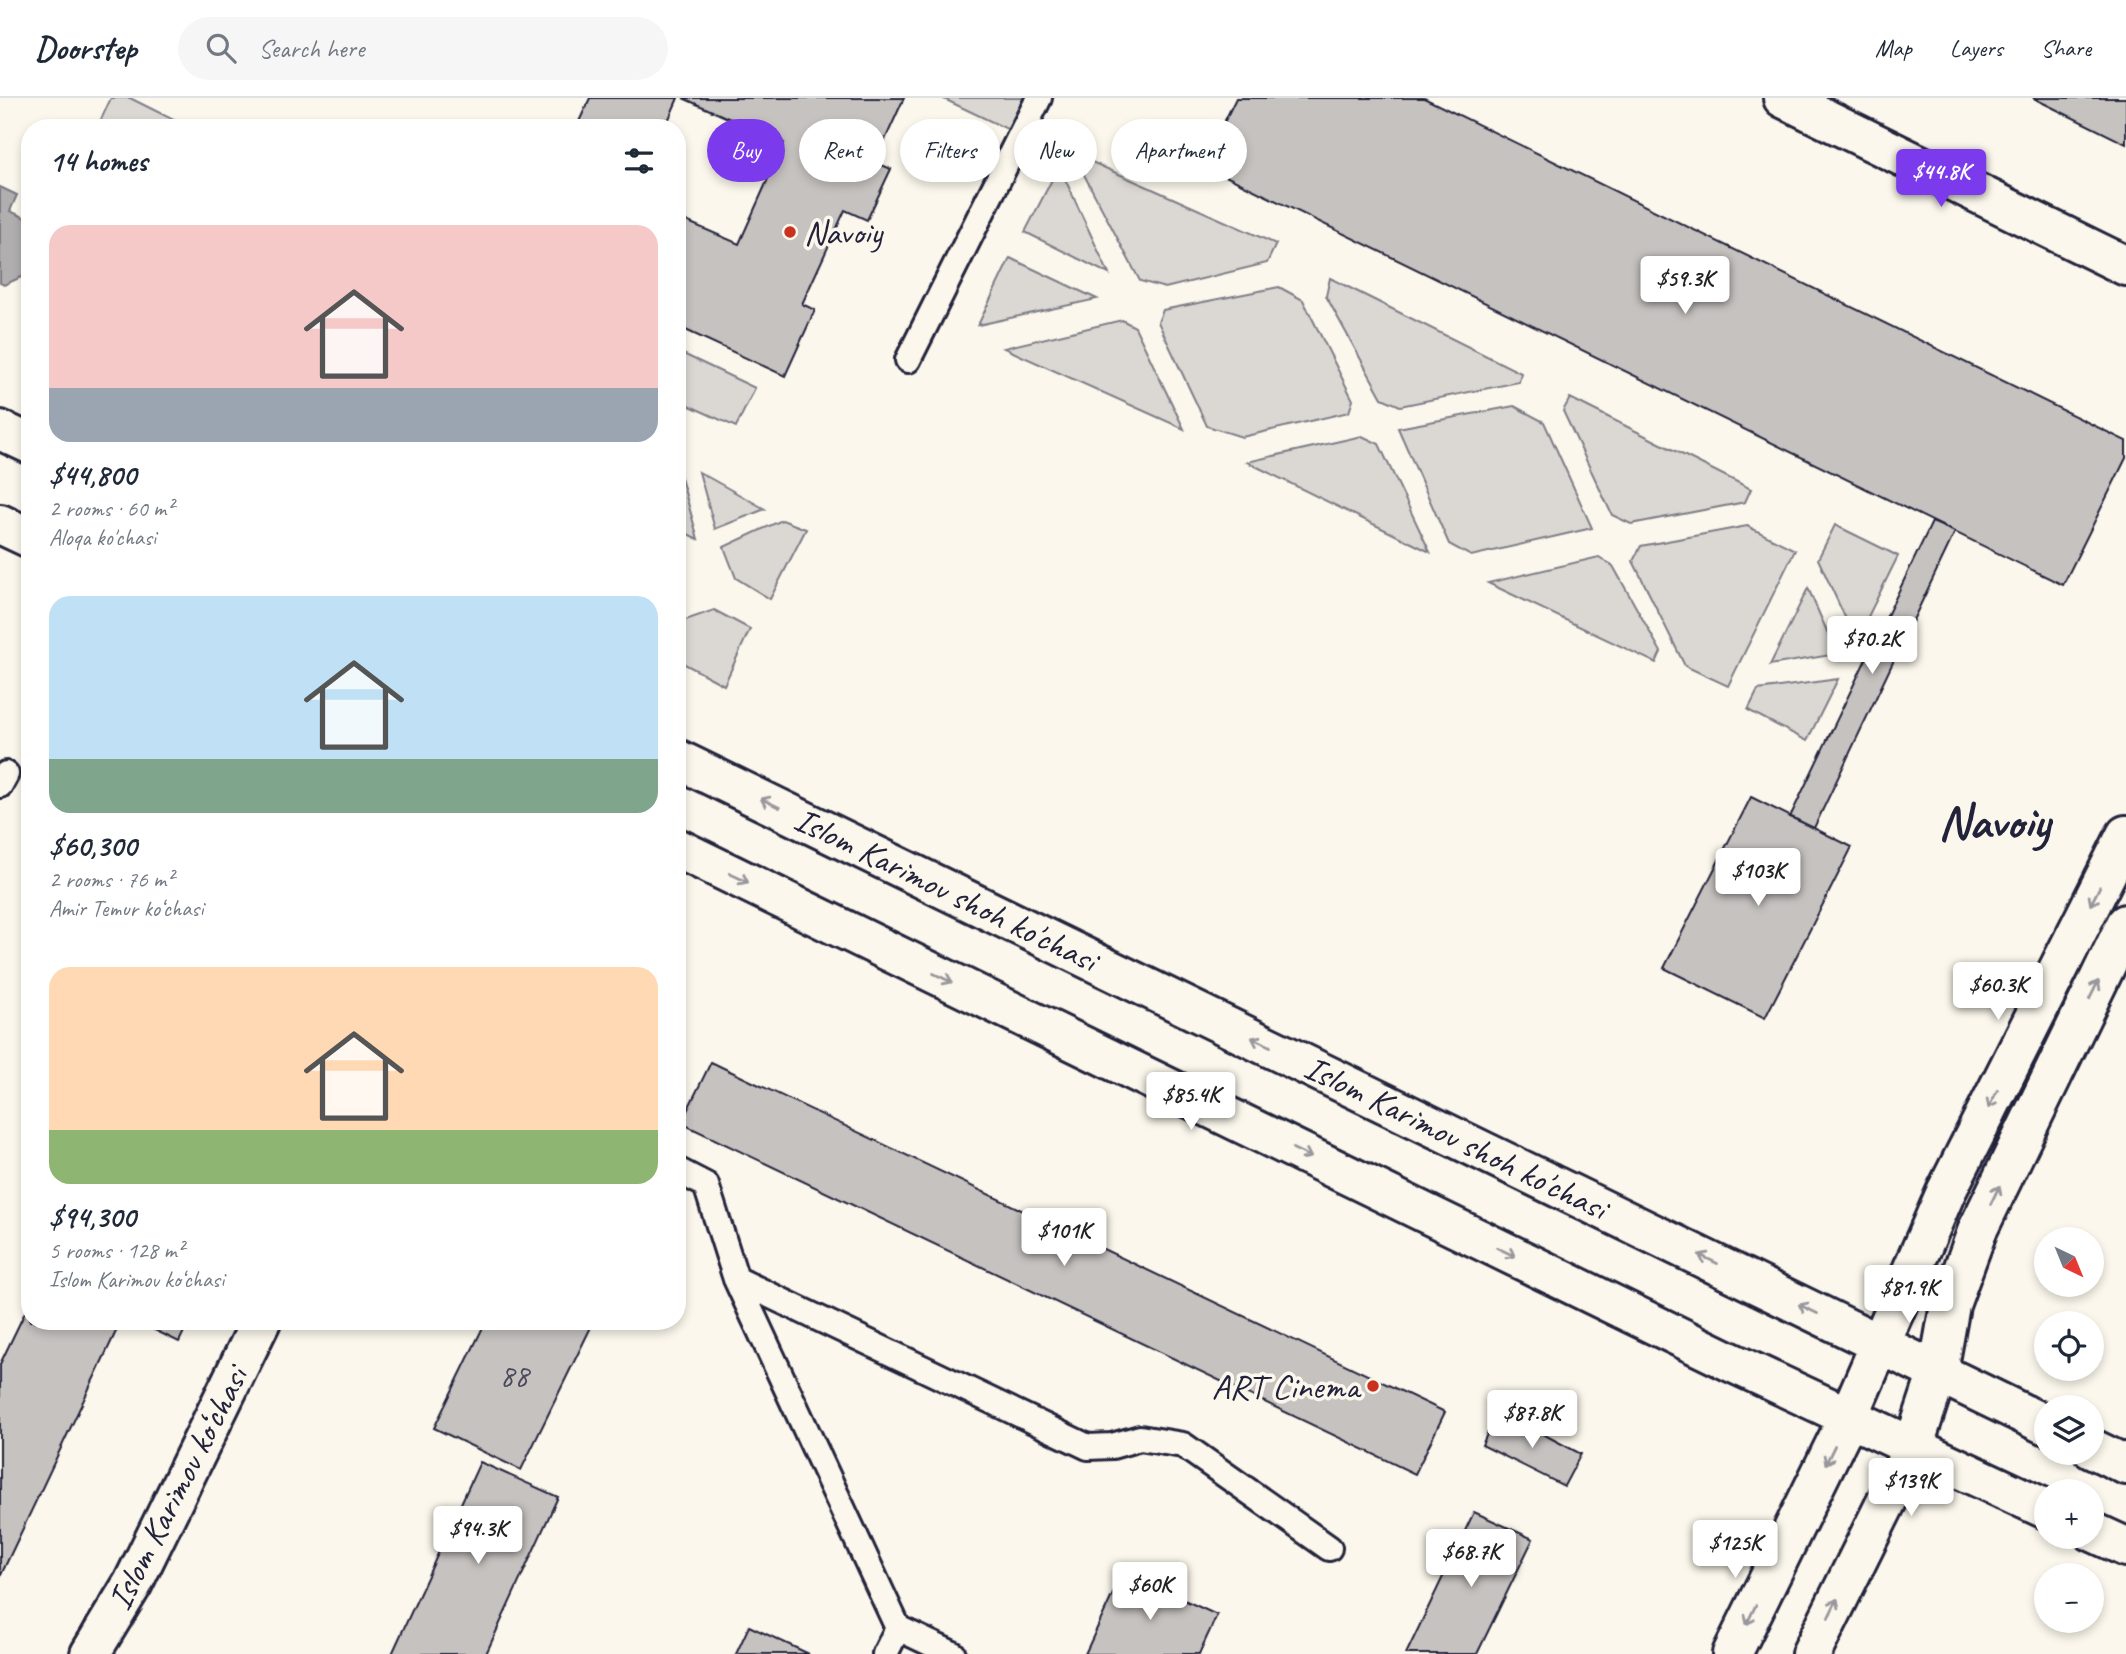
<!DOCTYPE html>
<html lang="en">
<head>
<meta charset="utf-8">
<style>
	body { margin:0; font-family:Caveat,sans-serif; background:#f6f6f7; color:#1f2937; height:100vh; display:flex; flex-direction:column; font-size:26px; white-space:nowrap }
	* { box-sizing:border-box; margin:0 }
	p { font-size:23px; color:#747a83 }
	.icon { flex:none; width:38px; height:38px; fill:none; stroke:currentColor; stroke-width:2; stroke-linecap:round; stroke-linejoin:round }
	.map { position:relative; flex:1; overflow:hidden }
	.drawer { position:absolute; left:21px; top:21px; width:665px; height:1211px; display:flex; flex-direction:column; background:#fff; border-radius:28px; box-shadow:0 4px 10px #0003 }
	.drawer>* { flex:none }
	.hud { position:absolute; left:707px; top:21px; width:665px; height:63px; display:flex; gap:14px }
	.needle { width:46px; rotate:137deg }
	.controls { position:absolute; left:2034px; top:1129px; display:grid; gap:14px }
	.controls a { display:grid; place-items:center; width:70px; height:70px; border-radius:50%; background:#fff; box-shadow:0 4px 10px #0003; font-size:35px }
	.price { position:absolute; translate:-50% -60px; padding:0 16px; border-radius:7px; background:#fff; color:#222; font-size:23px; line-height:46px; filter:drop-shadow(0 2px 4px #0008) }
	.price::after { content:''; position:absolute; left:50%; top:42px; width:21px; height:16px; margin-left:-10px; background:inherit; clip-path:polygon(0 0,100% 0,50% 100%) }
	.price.selected { background:#7c3aed; color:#fff }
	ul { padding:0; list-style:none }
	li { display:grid; align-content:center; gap:14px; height:371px; padding:0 28px }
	li span { display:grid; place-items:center; height:217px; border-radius:21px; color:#555 }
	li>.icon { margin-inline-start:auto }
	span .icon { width:126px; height:126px; fill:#fffc; stroke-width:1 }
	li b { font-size:30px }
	h2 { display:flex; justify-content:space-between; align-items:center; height:84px; padding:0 28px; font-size:30px }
	.chip { padding:0 24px; border-radius:32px; background:#fff; box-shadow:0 4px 10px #0003; font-size:24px; line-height:63px }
	.chip.selected { background:#7c3aed; color:#fff }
	header { display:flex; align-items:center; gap:42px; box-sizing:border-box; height:98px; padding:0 35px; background:#fff; border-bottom:2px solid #e0e1e3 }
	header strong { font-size:33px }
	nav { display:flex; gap:38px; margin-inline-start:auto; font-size:24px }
	.search { width:490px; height:63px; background:#f6f6f7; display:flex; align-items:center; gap:18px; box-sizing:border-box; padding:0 24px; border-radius:38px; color:#747a83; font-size:26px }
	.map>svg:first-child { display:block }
	.green { fill:#dbd8d3; stroke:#7e7d87; stroke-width:2 }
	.water { fill:#b1aeb0; stroke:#787681; stroke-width:2 }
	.building { fill:#c6c2c0; stroke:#22223b; stroke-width:2 }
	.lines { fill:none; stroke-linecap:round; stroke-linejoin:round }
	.service-casing { stroke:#22223b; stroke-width:30 }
	.minor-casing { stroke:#22223b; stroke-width:44 }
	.secondary-casing { stroke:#22223b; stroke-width:44 }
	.service { stroke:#fbf7ec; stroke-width:24 }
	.minor { stroke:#fbf7ec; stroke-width:38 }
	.secondary { stroke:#fbf7ec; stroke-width:38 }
	.oneway { stroke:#99979c }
	.poi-dot { fill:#c8321e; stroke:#fbf7ec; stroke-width:2.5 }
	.labels { text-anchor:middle; stroke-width:7; stroke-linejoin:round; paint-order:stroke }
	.number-label { font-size:32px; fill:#4b4a5c }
	.poi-label { font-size:35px; fill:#22223b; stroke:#fbf7ec; text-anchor:start }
	.street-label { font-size:35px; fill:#22223b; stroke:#fbf7ec }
	.town-label { font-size:49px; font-weight:bold; fill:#22223b; stroke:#fbf7ec }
</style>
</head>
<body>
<header>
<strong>Doorstep</strong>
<div class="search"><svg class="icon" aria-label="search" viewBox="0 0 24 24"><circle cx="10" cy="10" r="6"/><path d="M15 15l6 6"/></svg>Search here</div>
<nav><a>Map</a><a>Layers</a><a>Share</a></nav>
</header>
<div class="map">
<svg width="2126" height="1556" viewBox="0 0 2126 1556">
	<rect width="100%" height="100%" fill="#fbf7ec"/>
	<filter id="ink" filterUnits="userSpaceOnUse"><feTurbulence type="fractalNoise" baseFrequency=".0143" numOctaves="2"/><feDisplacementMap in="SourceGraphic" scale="14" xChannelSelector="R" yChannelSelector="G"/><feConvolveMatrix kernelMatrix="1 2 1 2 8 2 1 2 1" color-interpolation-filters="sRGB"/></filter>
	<g filter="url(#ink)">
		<path class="green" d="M111 0H130L190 30H97Z
			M942 0H1024L1009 32Z
			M1085 61 1276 146 1267 165 1165 190 1140 183 1081 71Z
			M1059 68 1109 176 1025 134Z
			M1010 160 1097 201 978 227Z
			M1330 180 1521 275 1519 284 1400 308 1382 300 1326 198Z
			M1279 189 1303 202 1353 302 1349 314 1242 339 1207 328 1158 224 1163 212Z
			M1122 222 1135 229 1184 331 1004 250Z
			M677 253 755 290 736 329 677 302Z
			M1570 300 1751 391 1745 404 1631 426 1612 417 1563 313Z
			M1514 308 1544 324 1592 430 1471 458 1449 446 1398 330Z
			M1362 338 1379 346 1430 454 1247 364Z
			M677 369H678L698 441 677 431Z
			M699 374 765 411 715 431Z
			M782 422 806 431 770 501 736 480 724 449Z
			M1835 427 1898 458 1856 543 1818 461Z
			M1747 428 1795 452 1728 588 1685 568 1633 463 1641 448Z
			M1599 459 1613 468 1661 554 1656 565 1488 485Z
			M1808 490 1837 556 1770 567Z
			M714 512 750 531 724 587 677 562V525Z
			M1838 581 1807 643 1748 612 1758 592Z"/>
		<path class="water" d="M0 89 17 97 10 113 30 122V169L26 177 4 187 0 185Z"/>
		<path class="building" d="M590 0H678L665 30H576Z
			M683 0H904L875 64 891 71 867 122 845 112 802 206 815 212 785 278 677 228V119L739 146 784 45Z
			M1236 0H1424L2126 343V360L2063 487 1203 67Z
			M2033 0H2126V46Z
			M1932 424 1955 434 1814 730 1790 719Z
			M1751 699 1852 749 1765 920 1664 870Z
			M711 964 1445 1314 1415 1376 681 1025Z
			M30 1204V1223H121L0 1479V1266Z
			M136 1223H189L179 1244Z
			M486 1223H594L521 1372 434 1330Z
			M1492 1325H1522L1581 1356 1564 1388 1482 1347Z
			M480 1364 558 1399 486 1556H392Z
			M1474 1414 1533 1441 1477 1556H1406Z
			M1123 1474 1217 1517 1199 1556H1085Z
			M749 1528 809 1556H736Z"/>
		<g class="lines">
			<defs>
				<path id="service" d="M908 262 1039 0
					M0 687 6 676
					M677 1072 706 1087 736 1181 898 1530 953 1556
					M736 1181 1088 1349 1112 1348 1140 1340 1183 1347 1329 1450
					M885 1556 898 1530"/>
				<path id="minor" d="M1783 0 2126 168
					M90 1556 133 1485 261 1223"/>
				<path id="secondary" d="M0 332 30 346
					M0 426 30 440
					M677 661 2046 1327
					M677 750 1731 1264 2046 1411
					M2091 1350 2126 1367
					M2091 1433 2126 1449
					M1732 1556 1848 1320 1946 1094 2126 737
					M1811 1556 1913 1350 1938 1274 1950 1207 1978 1131 2126 826"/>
			</defs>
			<use href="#service" class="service-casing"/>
			<use href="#minor" class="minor-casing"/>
			<use href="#secondary" class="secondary-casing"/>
			<use href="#service" class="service"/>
			<use href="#minor" class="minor"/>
			<use href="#secondary" class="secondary"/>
		</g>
		<defs><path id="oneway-shaft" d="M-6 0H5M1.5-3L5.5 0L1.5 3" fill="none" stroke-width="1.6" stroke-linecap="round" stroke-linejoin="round" transform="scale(1.75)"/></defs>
		<g class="oneway">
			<use href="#oneway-shaft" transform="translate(770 705) rotate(-154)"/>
			<use href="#oneway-shaft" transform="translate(739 780) rotate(26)"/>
			<use href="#oneway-shaft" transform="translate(2095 798) rotate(117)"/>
			<use href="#oneway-shaft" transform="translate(943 880) rotate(26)"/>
			<use href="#oneway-shaft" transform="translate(2094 892) rotate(-64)"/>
			<use href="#oneway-shaft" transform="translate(1261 944) rotate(-154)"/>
			<use href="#oneway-shaft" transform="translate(1993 1001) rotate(117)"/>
			<use href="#oneway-shaft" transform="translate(1302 1055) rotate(26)"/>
			<use href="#oneway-shaft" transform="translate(1995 1097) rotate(-64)"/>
			<use href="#oneway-shaft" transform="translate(1506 1154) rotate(26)"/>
			<use href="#oneway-shaft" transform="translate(1708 1161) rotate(-154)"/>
			<use href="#oneway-shaft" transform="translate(1808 1211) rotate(-154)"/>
			<use href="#oneway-shaft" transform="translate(1830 1357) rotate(116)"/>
			<use href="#oneway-shaft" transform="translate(1833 1510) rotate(-64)"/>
			<use href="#oneway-shaft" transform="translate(1751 1517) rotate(116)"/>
		</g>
	</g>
	<g class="poi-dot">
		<circle cx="790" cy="134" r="7"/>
		<circle cx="1373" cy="1288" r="7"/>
	</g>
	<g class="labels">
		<g class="number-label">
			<text x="514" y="1288">88</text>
		</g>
		<g class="poi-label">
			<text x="804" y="146">Navoiy</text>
			<text x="1359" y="1300" text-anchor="end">ART Cinema</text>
		</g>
		<g class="street-label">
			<text transform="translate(946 791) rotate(26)" y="12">Islom Karimov shoh ko'chasi</text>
			<text transform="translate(1456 1039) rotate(26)" y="12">Islom Karimov shoh ko'chasi</text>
			<text transform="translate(177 1390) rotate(-63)" y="12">Islom Karimov ko‘chasi</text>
		</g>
		<g class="town-label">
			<text x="1994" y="740">Navoiy</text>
		</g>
	</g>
</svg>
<div class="controls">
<a><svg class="needle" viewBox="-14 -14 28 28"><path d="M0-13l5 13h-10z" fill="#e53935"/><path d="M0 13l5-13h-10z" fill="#747a83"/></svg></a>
<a><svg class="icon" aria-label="locate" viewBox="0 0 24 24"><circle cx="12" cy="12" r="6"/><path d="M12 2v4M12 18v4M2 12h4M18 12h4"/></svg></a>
<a><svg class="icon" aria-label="layers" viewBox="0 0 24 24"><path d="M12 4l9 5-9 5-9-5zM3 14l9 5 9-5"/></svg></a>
<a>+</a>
<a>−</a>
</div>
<b class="price selected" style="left:1941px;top:111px">$44.8K</b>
<b class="price" style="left:1685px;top:218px">$59.3K</b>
<b class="price" style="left:1872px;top:578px">$70.2K</b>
<b class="price" style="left:1758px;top:810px">$103K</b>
<b class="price" style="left:1998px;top:924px">$60.3K</b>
<b class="price" style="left:1191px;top:1034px">$85.4K</b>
<b class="price" style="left:1064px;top:1170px">$101K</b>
<b class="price" style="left:1909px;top:1227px">$81.9K</b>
<b class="price" style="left:1532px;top:1352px">$87.8K</b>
<b class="price" style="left:1911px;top:1420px">$139K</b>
<b class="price" style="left:478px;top:1468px">$94.3K</b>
<b class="price" style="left:1735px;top:1482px">$125K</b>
<b class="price" style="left:1471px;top:1491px">$68.7K</b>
<b class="price" style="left:1150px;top:1524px">$60K</b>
<div class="hud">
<a class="chip selected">Buy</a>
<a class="chip">Rent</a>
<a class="chip">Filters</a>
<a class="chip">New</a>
<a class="chip">Apartment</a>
</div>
<section class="drawer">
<h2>14 homes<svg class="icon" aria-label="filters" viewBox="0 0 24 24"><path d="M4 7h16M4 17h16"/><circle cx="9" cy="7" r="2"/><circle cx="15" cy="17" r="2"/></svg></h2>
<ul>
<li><span style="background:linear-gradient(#f6c9c9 75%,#9aa5b1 0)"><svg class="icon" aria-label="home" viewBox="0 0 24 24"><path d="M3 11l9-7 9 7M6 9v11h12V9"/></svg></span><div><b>$44,800</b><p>2 rooms · 60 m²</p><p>Aloqa ko'chasi</p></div></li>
<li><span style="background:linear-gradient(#bfe0f5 75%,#7fa58c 0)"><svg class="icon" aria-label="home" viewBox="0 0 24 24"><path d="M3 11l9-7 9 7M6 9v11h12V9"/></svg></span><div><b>$60,300</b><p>2 rooms · 76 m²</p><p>Amir Temur ko‘chasi</p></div></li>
<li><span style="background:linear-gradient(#ffd9b3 75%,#8fb573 0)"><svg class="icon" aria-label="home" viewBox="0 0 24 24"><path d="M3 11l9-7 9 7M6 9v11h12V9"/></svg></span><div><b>$94,300</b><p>5 rooms · 128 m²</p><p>Islom Karimov ko‘chasi</p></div></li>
</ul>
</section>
</div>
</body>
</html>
